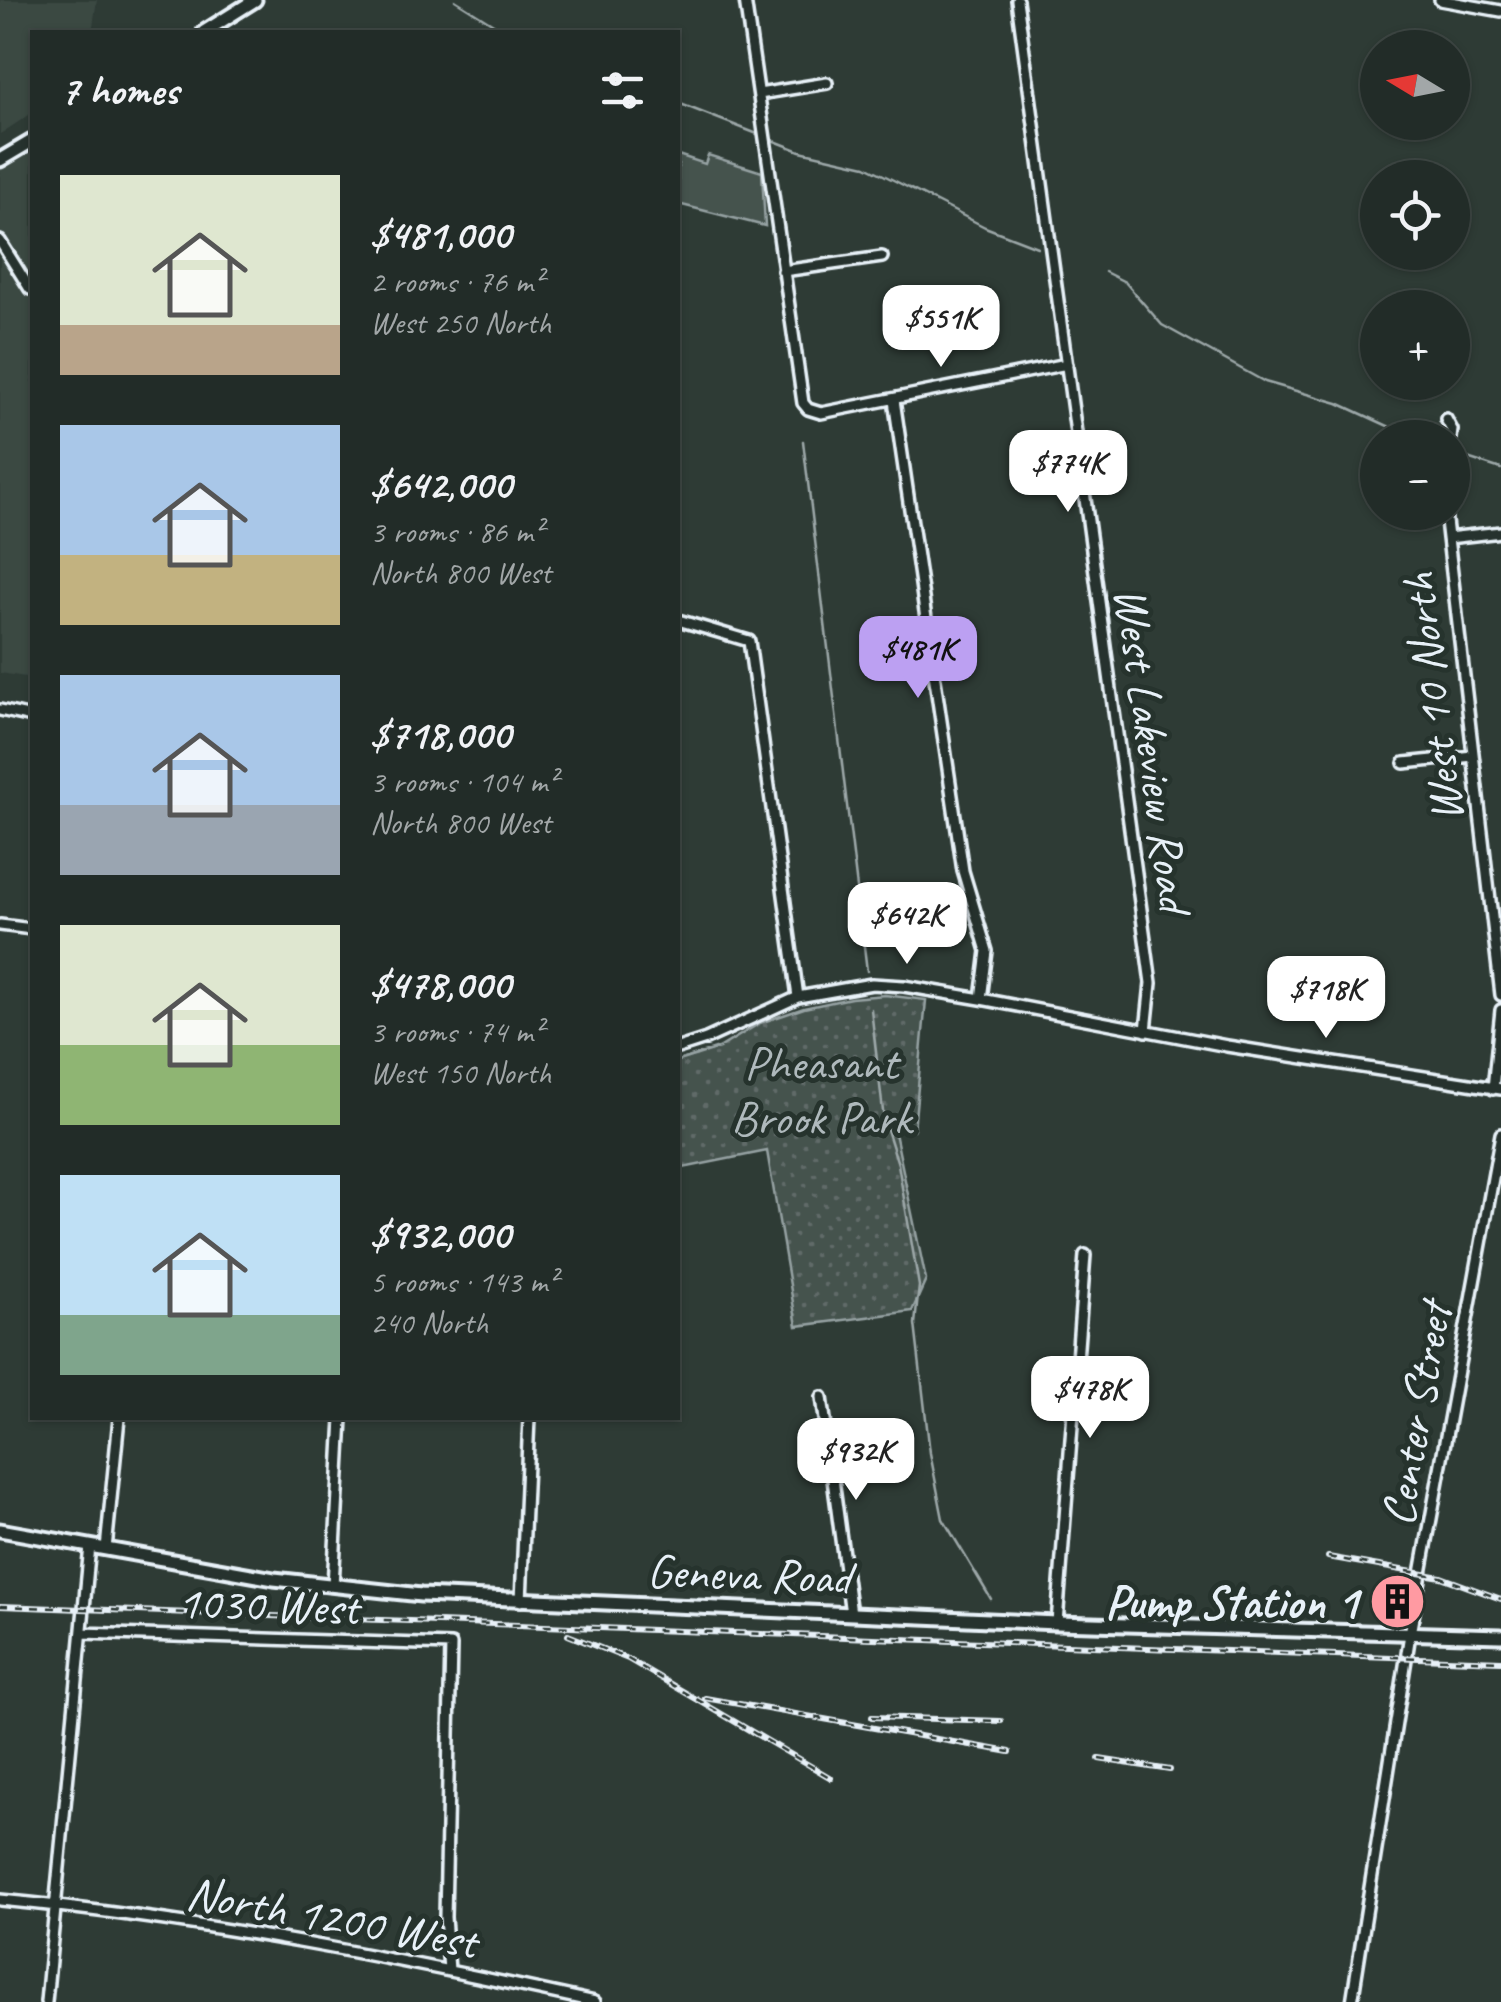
<!DOCTYPE html>
<html lang="en">
<head>
<meta charset="utf-8">
<style>
	body { margin:0; font-family:Caveat,sans-serif; background:#2e3834; color:#f1f3f6; height:100vh; display:flex; flex-direction:column; font-size:38px; white-space:nowrap }
	* { box-sizing:border-box; margin:0 }
	p { font-size:32px; color:#a2a7a8 }
	.icon { flex:none; width:55px; height:55px; fill:none; stroke:currentColor; stroke-width:2; stroke-linecap:round; stroke-linejoin:round }
	.map { position:relative; flex:1; overflow:hidden }
	.panel { position:absolute; left:30px; top:30px; width:650px; height:1390px; display:flex; flex-direction:column; background:#222c28; border-radius:0px; box-shadow:0 2px 8px #0004,0 0 0 2px #3f4845 }
	.panel>* { flex:none }
	.needle { width:65px; rotate:280deg }
	.tools { position:absolute; left:1360px; top:30px; display:grid; gap:20px }
	.tools a { display:grid; place-items:center; width:110px; height:110px; border-radius:50%; background:#222c28; box-shadow:0 2px 8px #0004,0 0 0 2px #3f4845; font-size:50px }
	.price { position:absolute; translate:-50% -85px; padding:0 22px; border-radius:20px; background:#fff; color:#222; font-size:32px; line-height:65px; filter:drop-shadow(0 2px 5px #0008) }
	.price::after { content:''; position:absolute; left:50%; top:60px; width:30px; height:22px; margin-left:-15px; background:inherit; clip-path:polygon(0 0,100% 0,50% 100%) }
	.price.current { background:#bca0f2; color:#111 }
	ul { padding:0; list-style:none }
	li { display:flex; align-items:center; gap:30px; height:250px; padding:0 30px }
	li span { display:grid; place-items:center; flex:none; width:280px; height:200px; border-radius:0px; color:#555 }
	li>.icon { margin-inline-start:auto }
	span .icon { width:120px; height:120px; fill:#fffc; stroke-width:1 }
	li b { font-size:42px }
	h2 { display:flex; justify-content:space-between; align-items:center; height:120px; padding:0 30px; font-size:42px }
	.map>svg:first-child { display:block }
	.built { fill:#3b4843 }
	.grass { fill:#45524e; stroke:#96a2a3; stroke-width:2.5 }
	.park { fill:url(#park-dots); stroke:#96a2a3; stroke-width:2.5 }
	.lines { fill:none; stroke-linecap:round; stroke-linejoin:round }
	.stream { stroke:#9da8a9; stroke-width:2.5 }
	.minor-casing { stroke:#e8f1f8; stroke-width:16 }
	.major-casing { stroke:#e8f1f8; stroke-width:19 }
	.minor { stroke:#26332d; stroke-width:9 }
	.major { stroke:#26332d; stroke-width:11 }
	.rail-casing { stroke:#e8f1f8; stroke-width:6 }
	.rail { stroke:#26332d; stroke-width:2.5; stroke-dasharray:8; stroke-linecap:butt }
	.labels { text-anchor:middle; stroke-width:10; stroke-linejoin:round; paint-order:stroke }
	.street-label { font-size:48px; fill:#e8f1f8; stroke:#26332d }
	.park-label { font-size:48px; fill:#afb9bc; stroke:#26332d }
	.poi-label { font-size:48px; font-weight:bold; fill:#e8f1f8; stroke:#26332d; text-anchor:end }
</style>
</head>
<body>
<div class="map">
<svg width="1501" height="2002" viewBox="0 0 1501 2002">
	<defs>
		<pattern id="park-dots" width="8" height="8" patternUnits="userSpaceOnUse" patternTransform="scale(2.5)"><rect width="8" height="8" fill="#45524e"/><path d="M2 2h.1M6 6h.1" fill="none" stroke="#606b68" stroke-width="1.8" stroke-linecap="round"/></pattern>
	</defs>
	<rect width="100%" height="100%" fill="#2e3b35"/>
	<filter id="ink" filterUnits="userSpaceOnUse"><feTurbulence type="fractalNoise" baseFrequency=".01" numOctaves="2"/><feDisplacementMap in="SourceGraphic" scale="20" xChannelSelector="R" yChannelSelector="G"/><feConvolveMatrix kernelMatrix="1 2 1 2 8 2 1 2 1" color-interpolation-filters="sRGB"/></filter>
	<g filter="url(#ink)">
		<path class="built" d="M0 0H97L92 32H32V113L0 134Z
			M32 140V678L0 673V160Z"/>
		<path class="grass" d="M678 155 705 164 708 155 762 172 765 226 678 204Z"/>
		<path class="park" d="M885 995 926 1000 914 1130 894 1128 926 1280 912 1311 797 1326 767 1151 678 1169V1061L719 1048 760 1023 804 1008 851 998Z"/>
		<g class="lines">
			<path class="stream" d="M455 0 506 32
				M678 103 760 135
				M767 138 800 151 866 166 985 227 1037 247
				M1105 272 1125 282 1162 325 1265 382 1338 403 1414 438
				M803 441 867 971
				M1452 453 1501 469
				M871 1009 884 1120 898 1164 919 1286 915 1324 930 1453 943 1519 991 1599"/>
			<defs>
				<path id="minor" d="M745 0 803 403 808 409 821 413 1067 364
					M1017 0 1151 983 1146 1031
					M1440 0 1501 11
					M759 94 827 83
					M0 241 30 289
					M783 271 882 257
					M894 400 963 871 987 951 981 999
					M1446 419 1452 430 1451 438
					M1445 512 1501 995
					M1448 538 1501 532
					M678 620 749 641 798 997
					M0 710 32 717
					M1404 763 1473 756
					M0 925 32 929
					M678 1048 706 1039 798 997 872 984 904 986 981 999 1227 1046 1501 1089
					M1493 1089 1501 1010
					M822 1397 851 1614
					M106 1549 119 1418
					M333 1586 342 1418
					M521 1601 529 1418
					M1057 1623 1085 1255
					M82 1633 451 1645 445 1917 449 1970
					M0 1900C201 1919 399 1959 595 2002
					M46 2002 90 1546
					M1352 2002 1410 1634 1501 1134"/>
				<path id="major" d="M204 32 255 0
					M0 160 32 141
					M0 1530 274 1579 421 1595 1057 1623 1501 1636"/>
			</defs>
			<use href="#minor" class="minor-casing"/>
			<use href="#major" class="major-casing"/>
			<use href="#minor" class="minor"/>
			<use href="#major" class="major"/>
			<defs>
				<path id="rail" d="M1328 1557 1441 1577 1501 1599
					M0 1606 1501 1661
					M568 1635 628 1659 831 1778
					M705 1698 1010 1752
					M872 1717 1001 1721
					M1099 1759 1170 1770"/>
			</defs>
			<use href="#rail" class="rail-casing"/>
			<use href="#rail" class="rail"/>
		</g>
	</g>
	<defs>
		<symbol id="building-disc" viewBox="-11 -11 22 22"><circle r="9.5" fill="#ff9aa2" stroke="#26332d"/><path d="M-4-6H4V6H1V3H-1V6H-4ZM-2.5-4.3h1.7v1.8h-1.7ZM.8-4.3h1.7v1.8H.8ZM-2.5-1h1.7V.8h-1.7ZM.8-1h1.7V.8H.8Z" fill="#111"/></symbol>
	</defs>
	<g fill-rule="evenodd">
		<use href="#building-disc" x="1366" y="1570" width="63" height="63"/>
	</g>
	<g class="labels">
		<g class="street-label">
			<text transform="translate(1431 698) rotate(-97)" y="17">West 10 North</text>
			<text transform="translate(1154 749) rotate(82)" y="17">West Lakeview Road</text>
			<text transform="translate(1415 1414) rotate(-80)" y="17">Center Street</text>
			<text transform="translate(749 1573) rotate(2)" y="17">Geneva Road</text>
			<text transform="translate(268 1604) rotate(2)" y="17">1030 West</text>
			<text transform="translate(332 1916) rotate(10)" y="17">North 1200 West</text>
		</g>
		<g class="park-label">
			<text x="821" y="1079">Pheasant<tspan x="821" dy="55">Brook Park</tspan></text>
		</g>
		<g class="poi-label">
			<text x="1358" y="1618">Pump Station 1</text>
		</g>
	</g>
</svg>
<div class="tools">
<a><svg class="needle" viewBox="-14 -14 28 28"><path d="M0-13l5 13h-10z" fill="#e53935"/><path d="M0 13l5-13h-10z" fill="#a2a7a8"/></svg></a>
<a><svg class="icon" aria-label="locate" viewBox="0 0 24 24"><circle cx="12" cy="12" r="6"/><path d="M12 2v4M12 18v4M2 12h4M18 12h4"/></svg></a>
<a>+</a>
<a>−</a>
</div>
<b class="price" style="left:941px;top:370px">$551K</b>
<b class="price" style="left:1068px;top:515px">$774K</b>
<b class="price current" style="left:918px;top:701px">$481K</b>
<b class="price" style="left:907px;top:967px">$642K</b>
<b class="price" style="left:1326px;top:1041px">$718K</b>
<b class="price" style="left:1090px;top:1441px">$478K</b>
<b class="price" style="left:856px;top:1503px">$932K</b>
<section class="panel">
<h2>7 homes<svg class="icon" aria-label="filters" viewBox="0 0 24 24"><path d="M4 7h16M4 17h16"/><circle cx="9" cy="7" r="2"/><circle cx="15" cy="17" r="2"/></svg></h2>
<ul>
<li><span style="background:linear-gradient(#dfe7d0 75%,#b9a48a 0)"><svg class="icon" aria-label="home" viewBox="0 0 24 24"><path d="M3 11l9-7 9 7M6 9v11h12V9"/></svg></span><div><b>$481,000</b><p>2 rooms · 76 m²</p><p>West 250 North</p></div></li>
<li><span style="background:linear-gradient(#a9c7e8 65%,#c2b280 0)"><svg class="icon" aria-label="home" viewBox="0 0 24 24"><path d="M3 11l9-7 9 7M6 9v11h12V9"/></svg></span><div><b>$642,000</b><p>3 rooms · 86 m²</p><p>North 800 West</p></div></li>
<li><span style="background:linear-gradient(#a9c7e8 65%,#9aa5b1 0)"><svg class="icon" aria-label="home" viewBox="0 0 24 24"><path d="M3 11l9-7 9 7M6 9v11h12V9"/></svg></span><div><b>$718,000</b><p>3 rooms · 104 m²</p><p>North 800 West</p></div></li>
<li><span style="background:linear-gradient(#dfe7d0 60%,#8fb573 0)"><svg class="icon" aria-label="home" viewBox="0 0 24 24"><path d="M3 11l9-7 9 7M6 9v11h12V9"/></svg></span><div><b>$478,000</b><p>3 rooms · 74 m²</p><p>West 150 North</p></div></li>
<li><span style="background:linear-gradient(#bfe0f5 70%,#7fa58c 0)"><svg class="icon" aria-label="home" viewBox="0 0 24 24"><path d="M3 11l9-7 9 7M6 9v11h12V9"/></svg></span><div><b>$932,000</b><p>5 rooms · 143 m²</p><p>240 North</p></div></li>
</ul>
</section>
</div>
</body>
</html>
